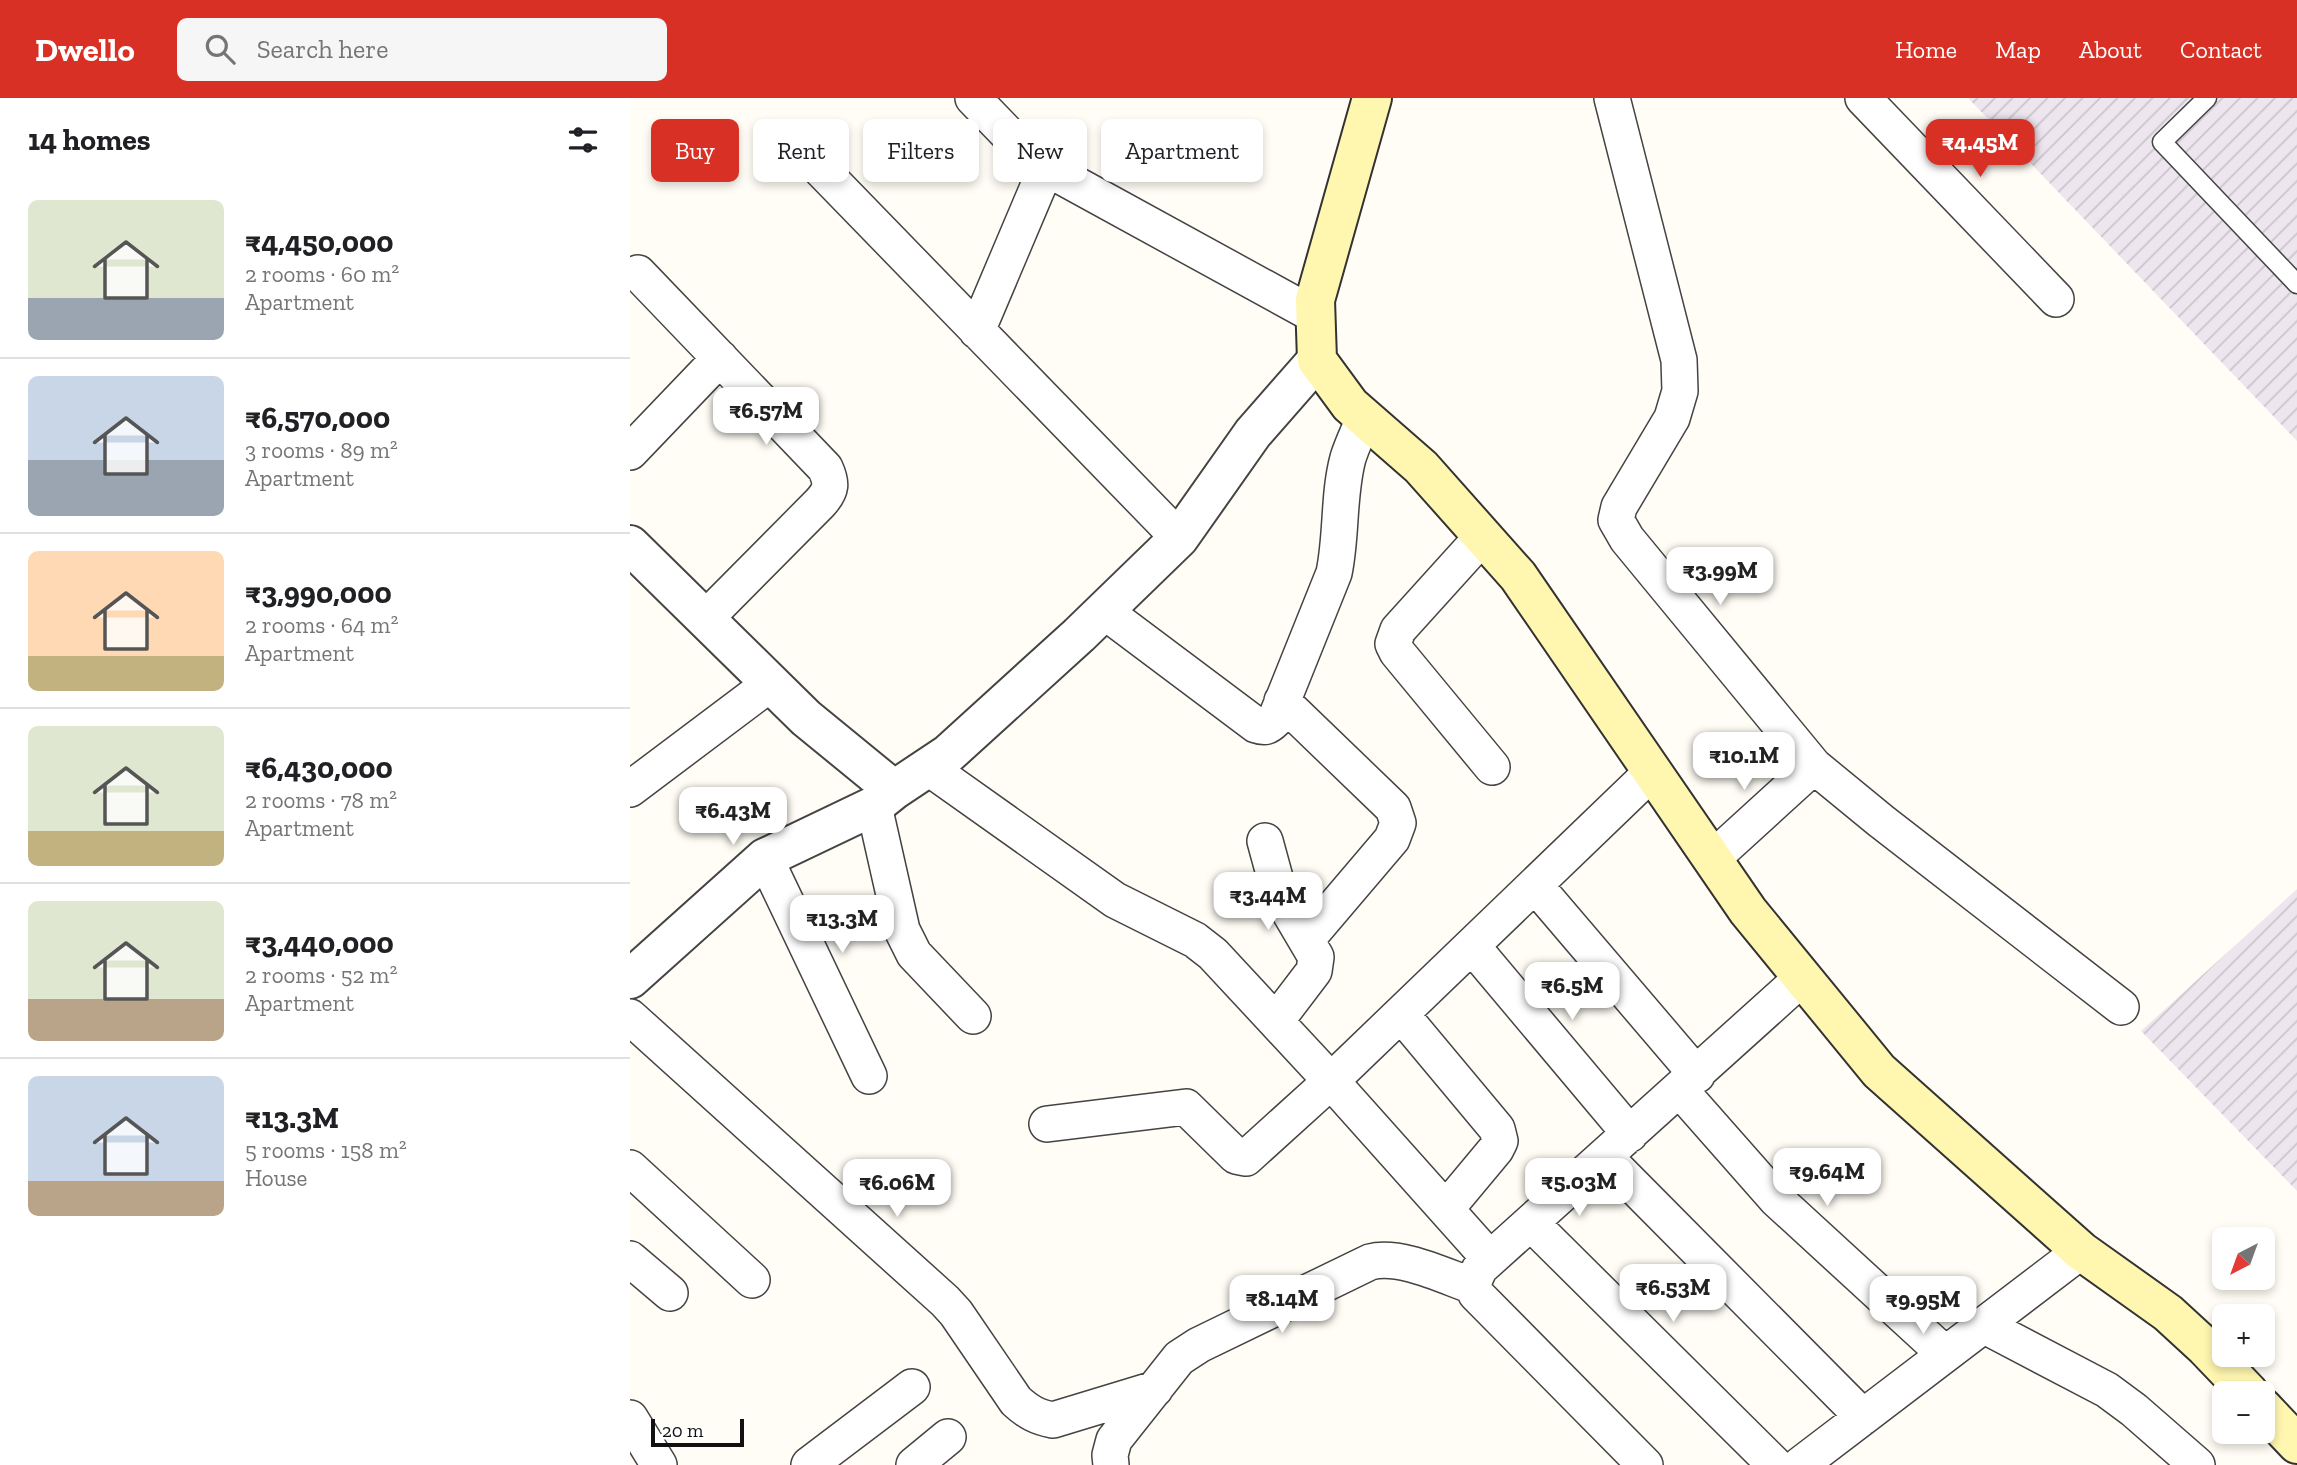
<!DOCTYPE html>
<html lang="en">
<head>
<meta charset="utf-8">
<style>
	body { margin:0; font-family:"Zilla Slab",serif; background:#f6f6f6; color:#202124; height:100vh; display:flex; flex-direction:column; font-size:26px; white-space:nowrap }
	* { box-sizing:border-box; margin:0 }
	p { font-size:23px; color:#757577 }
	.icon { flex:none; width:38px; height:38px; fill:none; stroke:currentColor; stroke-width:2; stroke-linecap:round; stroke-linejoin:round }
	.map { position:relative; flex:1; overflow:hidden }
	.drawer { display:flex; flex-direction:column; background:#fff; width:630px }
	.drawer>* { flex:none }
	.banner { position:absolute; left:21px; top:21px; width:665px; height:63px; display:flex; gap:14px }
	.needle { width:46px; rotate:221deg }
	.controls { position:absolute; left:1582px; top:1129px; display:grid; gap:14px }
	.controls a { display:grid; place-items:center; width:63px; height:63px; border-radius:10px; background:#fff; box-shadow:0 4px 10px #0003; font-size:35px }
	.scale { position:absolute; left:21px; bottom:18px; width:93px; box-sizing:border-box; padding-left:7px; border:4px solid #111; border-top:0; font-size:19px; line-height:24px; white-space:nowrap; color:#111; -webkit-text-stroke:5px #fff; paint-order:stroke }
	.price { position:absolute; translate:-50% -60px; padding:0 16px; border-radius:14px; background:#fff; color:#222; font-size:23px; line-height:46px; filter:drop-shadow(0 2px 4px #0008) }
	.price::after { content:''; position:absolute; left:50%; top:42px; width:21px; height:16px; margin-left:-10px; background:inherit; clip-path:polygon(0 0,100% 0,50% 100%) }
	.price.on { background:#d93025; color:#fff }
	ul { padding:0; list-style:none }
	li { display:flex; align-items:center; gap:21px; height:175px; padding:0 28px }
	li+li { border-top:2px solid #e0e0e0 }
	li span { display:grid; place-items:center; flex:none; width:196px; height:140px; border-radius:10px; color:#555 }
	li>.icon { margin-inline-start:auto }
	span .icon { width:84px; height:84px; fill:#fffc; stroke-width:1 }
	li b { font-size:30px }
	h2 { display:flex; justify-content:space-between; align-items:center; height:84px; padding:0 28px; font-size:30px }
	.pill { padding:0 24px; border-radius:10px; background:#fff; box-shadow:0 4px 10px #0003; font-size:24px; line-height:63px }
	.pill.on { background:#d93025; color:#fff }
	header { display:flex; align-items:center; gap:42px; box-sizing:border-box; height:98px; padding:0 35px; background:#d93025; color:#fff }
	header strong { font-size:33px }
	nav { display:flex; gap:38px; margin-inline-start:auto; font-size:24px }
	.search { width:490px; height:63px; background:#f6f6f6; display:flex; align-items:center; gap:18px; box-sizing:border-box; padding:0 24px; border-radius:10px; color:#757577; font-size:26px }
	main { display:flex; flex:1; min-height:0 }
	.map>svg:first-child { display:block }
	.industrial { fill:url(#industrial-furrows) }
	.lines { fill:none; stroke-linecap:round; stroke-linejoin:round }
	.service-casing { stroke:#444; stroke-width:21 }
	.minor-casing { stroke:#444; stroke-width:38 }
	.tertiary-casing { stroke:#444; stroke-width:42 }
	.secondary-casing { stroke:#333; stroke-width:42 }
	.service { stroke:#fff; stroke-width:18 }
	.minor { stroke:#fff; stroke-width:35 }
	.tertiary { stroke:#fff; stroke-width:38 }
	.secondary { stroke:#fff6b0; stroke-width:38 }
</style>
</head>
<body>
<header>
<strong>Dwello</strong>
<div class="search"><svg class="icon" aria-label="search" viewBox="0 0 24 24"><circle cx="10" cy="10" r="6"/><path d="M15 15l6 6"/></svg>Search here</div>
<nav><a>Home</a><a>Map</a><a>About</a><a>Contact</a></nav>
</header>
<main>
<section class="drawer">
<h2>14 homes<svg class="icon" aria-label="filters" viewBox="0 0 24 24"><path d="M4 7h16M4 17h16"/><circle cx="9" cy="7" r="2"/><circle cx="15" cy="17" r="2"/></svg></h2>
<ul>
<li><span style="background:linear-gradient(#dfe7d0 70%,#9aa5b1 0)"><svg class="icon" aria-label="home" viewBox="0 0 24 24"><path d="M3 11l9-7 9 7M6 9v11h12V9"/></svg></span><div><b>₹4,450,000</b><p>2 rooms · 60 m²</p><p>Apartment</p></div></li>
<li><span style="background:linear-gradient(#c9d6e8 60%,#9aa5b1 0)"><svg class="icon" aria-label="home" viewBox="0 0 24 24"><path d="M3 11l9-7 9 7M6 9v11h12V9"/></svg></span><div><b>₹6,570,000</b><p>3 rooms · 89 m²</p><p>Apartment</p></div></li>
<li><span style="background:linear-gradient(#ffd9b3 75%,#c2b280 0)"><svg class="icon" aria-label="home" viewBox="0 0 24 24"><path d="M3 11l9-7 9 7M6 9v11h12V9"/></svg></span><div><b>₹3,990,000</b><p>2 rooms · 64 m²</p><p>Apartment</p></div></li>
<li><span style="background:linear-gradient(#dfe7d0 75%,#c2b280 0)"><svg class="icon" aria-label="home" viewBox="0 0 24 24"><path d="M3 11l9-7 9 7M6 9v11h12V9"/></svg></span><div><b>₹6,430,000</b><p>2 rooms · 78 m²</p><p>Apartment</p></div></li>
<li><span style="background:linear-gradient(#dfe7d0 70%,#b9a48a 0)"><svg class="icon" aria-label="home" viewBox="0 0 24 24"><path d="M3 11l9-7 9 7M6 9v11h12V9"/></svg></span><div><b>₹3,440,000</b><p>2 rooms · 52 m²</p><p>Apartment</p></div></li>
<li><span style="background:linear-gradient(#c9d6e8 75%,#b9a48a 0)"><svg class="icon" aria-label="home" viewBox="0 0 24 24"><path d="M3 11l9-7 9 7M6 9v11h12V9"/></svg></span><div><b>₹13.3M</b><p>5 rooms · 158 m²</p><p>House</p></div></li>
</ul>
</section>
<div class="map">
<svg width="1667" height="1367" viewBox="0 0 1667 1367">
	<defs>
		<pattern id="industrial-furrows" width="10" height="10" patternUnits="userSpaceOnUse" patternTransform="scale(1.75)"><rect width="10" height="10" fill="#eee6ef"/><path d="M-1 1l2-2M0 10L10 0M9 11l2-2" fill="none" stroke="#cbc4cc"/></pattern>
	</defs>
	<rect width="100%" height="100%" fill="#fffdf5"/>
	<path class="industrial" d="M1338 0H1667V343Z
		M1667 791V1093L1511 933Z"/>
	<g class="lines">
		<defs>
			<path id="service" d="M1577 0 1532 44 1667 186"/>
			<path id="minor" d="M343 0 401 60 416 70 686 218
				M982 0 1049 262 1050 293 1042 320 989 409 986 422 997 441 1184 668 1251 723 1491 909
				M1233 0 1426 201
				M172 52 549 440
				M8 175 195 370C202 385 202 392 190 405L75 521
				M347 233 416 70
				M0 354 90 260
				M853 438 768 532 763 546 767 554 862 669
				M474 513 626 627C635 630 638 629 645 622L704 475C712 437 708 397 718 360 722 347 729 333 734 320
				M652 603 763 710 768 725 762 741 677 841
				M299 670 485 802 565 842 583 856 701 983 860 1161
				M0 691 141 585
				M244 708 272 832 284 856 343 918
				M635 743 650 798 686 859 684 873 646 923
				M135 760 239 978
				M1082 761 1184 668
				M905 787 1067 977
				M842 848 1000 1036
				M771 916 867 1031 870 1043 866 1051 816 1111
				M0 919 315 1203 326 1215 386 1303C398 1314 407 1319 423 1322L525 1291
				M1050 992 1146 1101 1315 1256
				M417 1026 556 1009 606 1058 616 1060 701 983 1022 674
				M975 1059 1233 1319
				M0 1070 122 1182
				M901 1125 1145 1367
				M0 1161 40 1195
				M1353 1227 1477 1292 1504 1312 1567 1367
				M0 1320 29 1367
				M179 1367 282 1289
				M284 1367 318 1339
				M481 1367 480 1357 484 1342 549 1260 569 1247 740 1164C770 1156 814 1178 843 1188
				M1015 1367 846 1196C842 1185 845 1180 850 1170L1172 880
				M1170 1367 1451 1153"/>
			<path id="tertiary" d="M0 447 176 620 264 692 318 656 449 537 549 440 623 335 687 262
				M0 881 135 760 244 708 264 692"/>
			<path id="secondary" d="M742 0 685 202 687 262 720 307 791 369 888 478 1118 813 1249 973 1451 1153 1538 1215 1575 1249 1619 1295
				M1633 1310 1667 1346"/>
		</defs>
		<use href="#service" class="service-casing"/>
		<use href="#minor" class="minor-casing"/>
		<use href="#tertiary" class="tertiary-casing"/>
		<use href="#secondary" class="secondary-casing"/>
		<use href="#service" class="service"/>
		<use href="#minor" class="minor"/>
		<use href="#tertiary" class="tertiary"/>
		<use href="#secondary" class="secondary"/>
	</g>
</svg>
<div class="controls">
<a><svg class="needle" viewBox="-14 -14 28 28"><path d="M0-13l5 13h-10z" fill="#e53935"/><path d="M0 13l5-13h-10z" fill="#757577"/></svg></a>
<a>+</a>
<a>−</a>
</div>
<div class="scale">20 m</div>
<b class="price on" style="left:1350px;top:81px">₹4.45M</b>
<b class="price" style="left:136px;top:349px">₹6.57M</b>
<b class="price" style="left:1090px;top:509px">₹3.99M</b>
<b class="price" style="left:1114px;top:694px">₹10.1M</b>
<b class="price" style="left:103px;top:749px">₹6.43M</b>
<b class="price" style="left:638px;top:834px">₹3.44M</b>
<b class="price" style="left:212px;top:857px">₹13.3M</b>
<b class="price" style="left:942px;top:924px">₹6.5M</b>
<b class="price" style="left:1197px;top:1110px">₹9.64M</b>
<b class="price" style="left:949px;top:1120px">₹5.03M</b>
<b class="price" style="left:267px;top:1121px">₹6.06M</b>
<b class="price" style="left:1043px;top:1226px">₹6.53M</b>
<b class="price" style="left:652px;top:1237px">₹8.14M</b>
<b class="price" style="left:1293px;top:1238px">₹9.95M</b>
<div class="banner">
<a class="pill on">Buy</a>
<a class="pill">Rent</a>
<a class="pill">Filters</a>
<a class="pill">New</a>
<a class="pill">Apartment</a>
</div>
</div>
</main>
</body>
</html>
